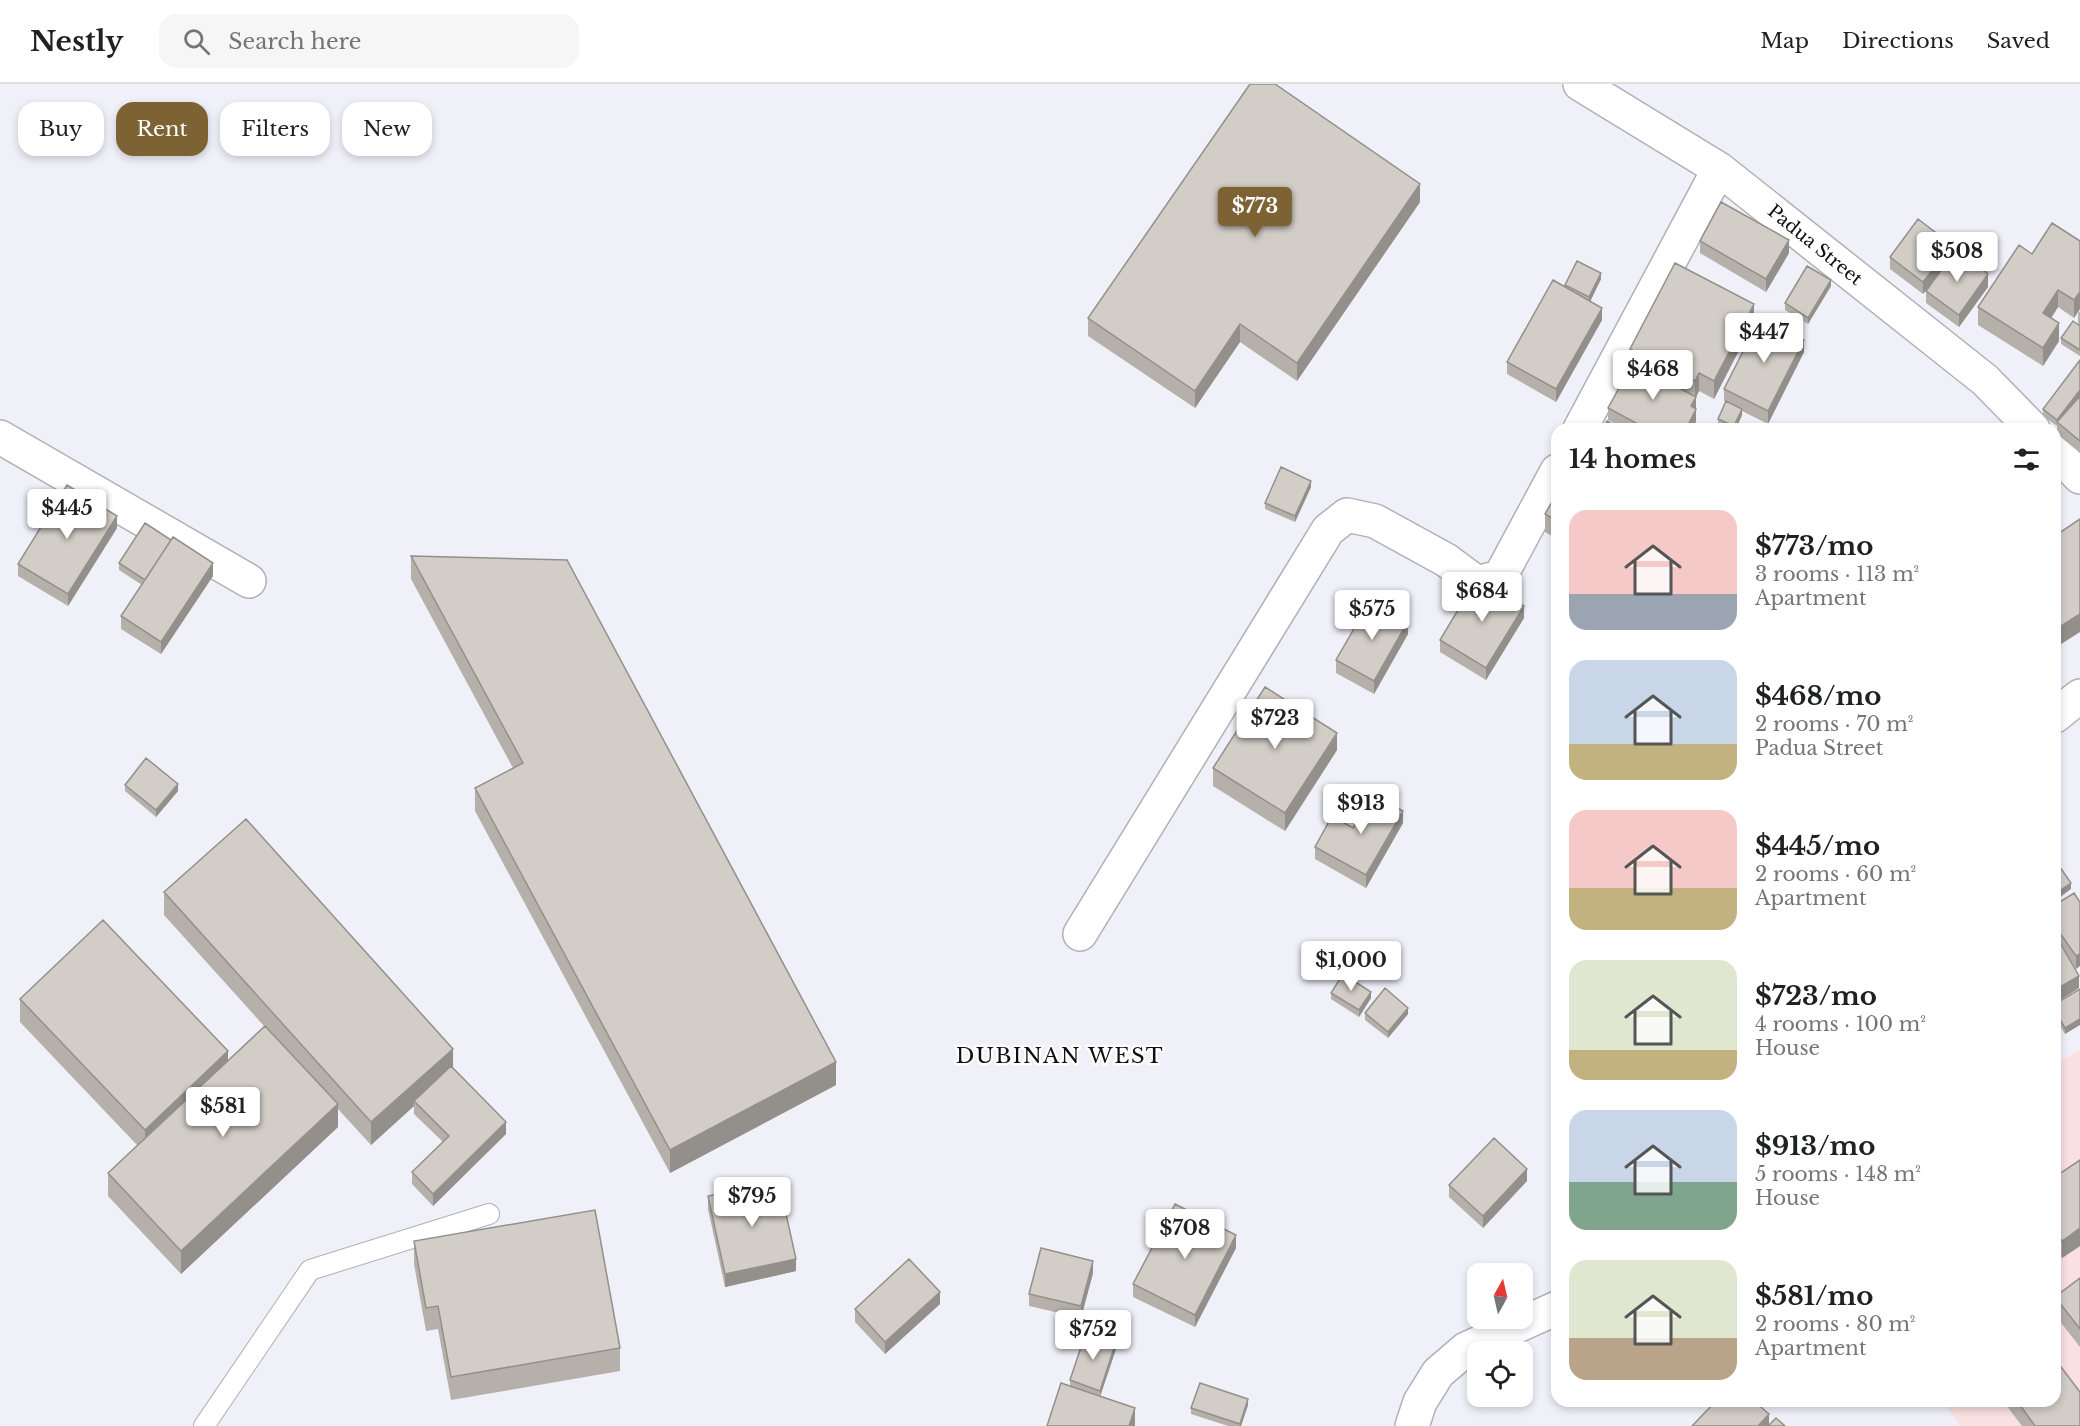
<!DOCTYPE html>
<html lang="en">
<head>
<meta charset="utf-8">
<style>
	body { margin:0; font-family:"Libre Baskerville",serif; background:#f6f6f6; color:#202124; height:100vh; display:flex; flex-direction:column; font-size:22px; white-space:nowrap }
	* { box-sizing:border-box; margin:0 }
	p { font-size:20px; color:#757577 }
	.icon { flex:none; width:33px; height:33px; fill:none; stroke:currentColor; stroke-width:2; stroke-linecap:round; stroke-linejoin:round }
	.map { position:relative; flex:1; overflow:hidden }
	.sheet { position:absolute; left:1551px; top:339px; width:510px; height:984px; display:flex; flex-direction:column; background:#fff; border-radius:18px; box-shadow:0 3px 9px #0003 }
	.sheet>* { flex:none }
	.guide { position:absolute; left:18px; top:18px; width:570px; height:54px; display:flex; gap:12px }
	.needle { width:39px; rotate:8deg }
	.fabs { position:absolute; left:1467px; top:1179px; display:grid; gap:12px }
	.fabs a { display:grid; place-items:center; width:66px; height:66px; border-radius:12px; background:#fff; box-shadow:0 3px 9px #0003; font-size:30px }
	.price { position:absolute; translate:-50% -51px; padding:0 14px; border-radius:6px; background:#fff; color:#222; font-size:20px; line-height:39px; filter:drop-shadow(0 2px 3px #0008) }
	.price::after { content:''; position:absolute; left:50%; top:36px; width:18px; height:14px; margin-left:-9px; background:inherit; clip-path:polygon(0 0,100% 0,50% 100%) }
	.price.active { background:#7d6234; color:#fff }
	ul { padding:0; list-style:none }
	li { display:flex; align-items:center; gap:18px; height:150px; padding:0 18px }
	li span { display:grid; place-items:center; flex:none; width:168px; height:120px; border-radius:18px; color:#555 }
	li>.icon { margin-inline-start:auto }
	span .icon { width:72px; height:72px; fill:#fffc; stroke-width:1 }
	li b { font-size:26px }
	h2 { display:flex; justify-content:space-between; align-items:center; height:72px; padding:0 18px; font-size:26px }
	.chip { padding:0 21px; border-radius:18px; background:#fff; box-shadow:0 3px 9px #0003; font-size:21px; line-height:54px }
	.chip.active { background:#7d6234; color:#fff }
	header { display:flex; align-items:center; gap:36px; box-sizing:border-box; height:84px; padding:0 30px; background:#fff; border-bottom:2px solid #e0e0e0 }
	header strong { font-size:28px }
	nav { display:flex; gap:33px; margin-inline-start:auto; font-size:21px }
	.search { width:420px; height:54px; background:#f6f6f6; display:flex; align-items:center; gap:15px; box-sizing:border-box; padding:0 21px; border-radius:18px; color:#757577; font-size:22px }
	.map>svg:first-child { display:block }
	.education { fill:#fbe0e1 }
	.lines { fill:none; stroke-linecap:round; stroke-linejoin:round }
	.lane-casing { stroke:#b0b0b8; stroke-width:22 }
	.street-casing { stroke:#b0b0b8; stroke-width:36 }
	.lane { stroke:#fff; stroke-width:20 }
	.street { stroke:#fff; stroke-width:33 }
	.wall { fill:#b5b0aa }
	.shaded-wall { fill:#93908b }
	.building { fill:#d2cdc6; stroke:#93908b; stroke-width:1.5 }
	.labels { text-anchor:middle; stroke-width:4.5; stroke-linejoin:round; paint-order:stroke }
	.street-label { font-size:18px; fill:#0f0f11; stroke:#fff }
	.quarter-label { font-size:21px; letter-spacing:1.5px; fill:#0f0f11; stroke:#fff }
</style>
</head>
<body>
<header>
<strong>Nestly</strong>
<div class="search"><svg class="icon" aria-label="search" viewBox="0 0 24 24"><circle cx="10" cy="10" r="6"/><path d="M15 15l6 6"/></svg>Search here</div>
<nav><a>Map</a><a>Directions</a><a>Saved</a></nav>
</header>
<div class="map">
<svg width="2080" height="1342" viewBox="0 0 2080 1342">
	<rect width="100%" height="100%" fill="#f0f0f9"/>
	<path class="education" d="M2080 965V1342H1961L1942 1317H2055V981Z"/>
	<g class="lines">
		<defs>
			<path id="lane" d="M204 1342 310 1186 489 1130"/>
			<path id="street" d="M1580 0 1719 85 1985 296 2033 345
				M1580 345 1719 85
				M0 353 249 497
				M2055 367 2080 393
				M2055 632 2080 612
				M1080 850 1328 446 1347 431 1375 437 1446 476 1477 499 1500 493 1557 387
				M1412 1342 1420 1318 1438 1289 1466 1265 1557 1224"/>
		</defs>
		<use href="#lane" class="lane-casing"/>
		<use href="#street" class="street-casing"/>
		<use href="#lane" class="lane"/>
		<use href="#street" class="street"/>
	</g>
	<path class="wall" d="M1420 118 1297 297 1240 258 1195 324 1088 252V234Z
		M1700 157 1789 169 1766 208 1700 169Z
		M2080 157V225L2074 234 2058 223 2051 234 2059 257 2043 282 1978 241V223L2032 170Z
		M1952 171 1988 203 1959 243 1926 219V207L1933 198 1923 210 1890 185V173Z
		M1601 195 1590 217 1602 236 1556 318 1507 290V278L1565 203V201Z
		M1831 202 1808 240 1785 226V219Z
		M2080 227V272L2061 260V254L2078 241V229Z
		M1754 237 1714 315 1699 307 1696 313V337L1692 345H1625L1608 336V324L1630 283V265Z
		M1804 268 1768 340 1742 327V331L1736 345H1726L1718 341V335L1726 318 1724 317V305Z
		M2080 312V369L2057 350V342L2043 332V325Z
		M1311 403 1295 438 1265 425V419Z
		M1557 409V455L1545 448V430Z
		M117 444 68 522 18 492V480Z
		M411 472 836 1001 670 1089 475 727V704L513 684 411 495Z
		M119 479 213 492 161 570 121 545V532L142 501 119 486Z
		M1524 534 1486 596 1440 568V556Z
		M1408 550 1374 610 1336 589V576Z
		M1337 666 1285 747 1213 702V684Z
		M125 701 178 707 156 733 125 707Z
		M1403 739 1366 804 1315 775V763L1353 744Z
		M164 808 453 984 506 1050 433 1122 412 1100V1088L443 1058 414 1030V1022L371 1061 338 1025V1043L181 1190 108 1112V1089L137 1061 20 938V915L228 976 264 942 164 831Z
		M2080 818 2076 885 2072 879 2079 904 2055 919V821Z
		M2080 905 2065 950 2055 934V920Z
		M1331 909 1371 914 1359 933 1331 915Z
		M1365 929 1408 930 1388 954 1365 936Z
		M2080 1076V1162L2062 1174 2055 1165V1093Z
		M1527 1097 1483 1144 1449 1113V1101Z
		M708 1112 796 1187 725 1203 708 1125Z
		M414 1157 620 1264V1287L451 1316 438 1245 426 1247 414 1180Z
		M1236 1164 1195 1243 1133 1213V1200Z
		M1093 1189 1081 1234 1029 1222V1210Z
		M2080 1194V1263L2055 1231V1213Z
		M940 1220 885 1270 855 1238V1225Z
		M1116 1265 1100 1312 1135 1324V1342H1047L1070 1302V1296Z
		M2003 1317H2055L2080 1342H2022Z
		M1248 1321 1241 1342H1228L1191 1330V1324Z"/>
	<path class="shaded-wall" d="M1420 100V118L1297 297V279Z
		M1789 156V169L1766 208V195Z
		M1952 161V173L1923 210V198Z
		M1601 189V195L1589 220V213Z
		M1988 190V203L1959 243V231Z
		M1831 196V202L1808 240V234Z
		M2058 206V223L2043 247V229Z
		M2080 208V225L2074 234V216Z
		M1754 220V237L1714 315V297Z
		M1602 224V236L1556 318V305Z
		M2059 239V257L2043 282V264Z
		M1240 240V258L1195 324V307Z
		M1804 256V268L1768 340V327Z
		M1699 289V307L1696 313V325L1691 322 1695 315V297Z
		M2080 306V312L2057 338V342V336Z
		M1696 325V337L1692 345H1686Z
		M1742 325V331L1736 345H1734V342Z
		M1311 397V403L1295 438V432Z
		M117 432V444L68 522V510Z
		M213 479V492L161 570V558Z
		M1524 522V534L1486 596V584Z
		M2080 530V548L2055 564V546Z
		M1408 537V550L1374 610V597Z
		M1337 649V666L1285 747V729Z
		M178 700V707L156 733V726Z
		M1403 727V739L1366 804V791Z
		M2071 799V805L2055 817V810Z
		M2080 870V882L2076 885V872Z
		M2079 892V904L2055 919V906Z
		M1371 908V914L1359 933V926Z
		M1408 924V930L1388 954V948Z
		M2080 935V941L2065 950V944Z
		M453 965V988L414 1017V1022L371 1061V1038Z
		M228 967V990L145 1069V1046Z
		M836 978V1001L670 1089V1066Z
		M338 1020V1043L181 1190V1167Z
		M506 1038V1050L433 1122V1110Z
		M1527 1085V1097L1483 1144V1132Z
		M2080 1144V1162L2062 1174V1157Z
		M1236 1151V1164L1195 1243V1231Z
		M796 1175V1187L725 1203V1190Z
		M1093 1177V1189L1081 1234V1222Z
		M940 1208V1220L885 1270V1258Z
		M1116 1258V1265L1100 1313V1307Z
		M1248 1315V1321L1241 1342H1240Z
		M1135 1324V1342H1129Z
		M1769 1330V1342H1758Z"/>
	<path class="building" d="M1250 0H1275L1420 100 1297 279 1240 240 1195 307 1088 234Z
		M1721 118 1789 156 1766 195 1700 157Z
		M1918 135 1952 161 1923 198 1890 173Z
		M2052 139 2080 157V208L2074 216 2058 206 2043 229 2059 239 2043 264 1978 223 2019 161 2032 170Z
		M1956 166 1988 190 1959 231 1926 207Z
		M1577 177 1601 189 1589 213 1565 201Z
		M1675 179 1754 220 1714 297 1699 289 1695 297 1630 265Z
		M1807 182 1831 196 1808 234 1785 219Z
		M1553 196 1602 224 1556 305 1507 278Z
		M1760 234 1804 256 1768 327 1724 305Z
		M2073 237 2080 242V266L2061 254Z
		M2080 276V306L2057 336 2043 325Z
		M1633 279 1696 313 1691 322 1696 325 1686 345H1647L1608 324Z
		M2080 312V357L2057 338Z
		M1726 317 1742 325 1734 342 1718 335Z
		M1607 337 1620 345H1602Z
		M1710 340 1722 345H1708Z
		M1281 383 1311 397 1295 432 1265 419Z
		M67 401 117 432 68 510 18 480Z
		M1557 409V437L1545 430Z
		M2080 435V530L2055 546V452Z
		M145 439 171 456 145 496 119 479Z
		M2055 441 2058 446 2055 448Z
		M173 453 213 479 161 558 121 532Z
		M411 472 567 476 836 978 670 1066 475 704 523 679Z
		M1477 494 1524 522 1486 584 1440 556Z
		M1370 517 1408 537 1374 597 1336 576Z
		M1265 603 1337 649 1285 729 1213 684Z
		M146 674 178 700 156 726 125 701Z
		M1373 710 1403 727 1366 791 1315 763 1332 732 1353 744Z
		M246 735 453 965 371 1038 164 808Z
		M2055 776 2071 799 2055 810Z
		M2074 809 2080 818V870L2076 872 2055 842V821Z
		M103 836 228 967 145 1046 20 915Z
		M2055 850 2079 892 2055 906Z
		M1343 890 1371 908 1359 926 1331 909Z
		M1385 904 1408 924 1388 948 1365 929Z
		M2080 905V935L2065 944 2055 927V920Z
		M265 942 338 1020 181 1167 108 1089Z
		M451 982 506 1038 433 1110 412 1088 449 1052 414 1017Z
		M1494 1054 1527 1085 1483 1132 1449 1101Z
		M2080 1076V1144L2062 1157 2055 1147V1093Z
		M779 1098 796 1175 725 1190 708 1112Z
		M1175 1120 1236 1151 1195 1231 1133 1200Z
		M595 1126 620 1264 451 1293 438 1222 426 1224 414 1157Z
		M1041 1164 1093 1177 1081 1222 1029 1210Z
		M909 1175 940 1208 885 1258 855 1225Z
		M2080 1194V1245L2055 1213Z
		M1086 1248 1116 1258 1100 1307 1070 1296Z
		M2055 1275 2080 1308V1342H2035L2017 1317H2055Z
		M1061 1299 1135 1324 1129 1342H1047Z
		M1200 1299 1248 1315 1240 1340 1191 1324Z
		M1716 1317H1754L1769 1330 1758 1342H1692Z
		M1776 1334 1785 1342H1768Z"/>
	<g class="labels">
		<g class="street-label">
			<text transform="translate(1815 161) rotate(39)" y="6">Padua Street</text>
		</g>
		<g class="quarter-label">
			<text x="1060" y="979">DUBINAN WEST</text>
		</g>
	</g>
</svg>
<div class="fabs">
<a><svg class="needle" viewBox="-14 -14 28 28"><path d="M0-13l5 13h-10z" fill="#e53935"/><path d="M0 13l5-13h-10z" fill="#757577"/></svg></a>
<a><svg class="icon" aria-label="locate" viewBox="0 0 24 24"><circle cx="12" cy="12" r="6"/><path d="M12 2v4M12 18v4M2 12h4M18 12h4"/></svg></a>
</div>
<b class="price active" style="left:1255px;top:154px">$773</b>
<b class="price" style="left:1957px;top:199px">$508</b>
<b class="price" style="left:1764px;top:280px">$447</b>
<b class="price" style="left:1653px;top:317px">$468</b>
<b class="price" style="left:67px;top:456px">$445</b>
<b class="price" style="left:1482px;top:539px">$684</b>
<b class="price" style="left:1372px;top:557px">$575</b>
<b class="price" style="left:1275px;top:666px">$723</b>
<b class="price" style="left:1361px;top:751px">$913</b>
<b class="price" style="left:1351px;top:908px">$1,000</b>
<b class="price" style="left:223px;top:1054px">$581</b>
<b class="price" style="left:752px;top:1144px">$795</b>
<b class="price" style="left:1185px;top:1176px">$708</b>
<b class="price" style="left:1093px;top:1277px">$752</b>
<div class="guide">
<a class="chip">Buy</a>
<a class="chip active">Rent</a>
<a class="chip">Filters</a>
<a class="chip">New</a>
</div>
<section class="sheet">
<h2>14 homes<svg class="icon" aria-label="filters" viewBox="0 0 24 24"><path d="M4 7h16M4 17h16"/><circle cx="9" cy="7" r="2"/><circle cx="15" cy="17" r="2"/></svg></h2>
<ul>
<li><span style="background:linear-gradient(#f6c9c9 70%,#9aa5b1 0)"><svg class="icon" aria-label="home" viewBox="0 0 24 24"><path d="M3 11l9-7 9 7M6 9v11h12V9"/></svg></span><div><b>$773/mo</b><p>3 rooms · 113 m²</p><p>Apartment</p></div></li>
<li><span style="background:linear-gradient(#c9d6e8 70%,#c2b280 0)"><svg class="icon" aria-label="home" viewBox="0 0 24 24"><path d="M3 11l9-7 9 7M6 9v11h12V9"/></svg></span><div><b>$468/mo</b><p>2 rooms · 70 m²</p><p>Padua Street</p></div></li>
<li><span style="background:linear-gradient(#f6c9c9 65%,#c2b280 0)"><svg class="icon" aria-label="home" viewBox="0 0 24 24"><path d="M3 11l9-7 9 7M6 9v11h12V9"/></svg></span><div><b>$445/mo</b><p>2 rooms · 60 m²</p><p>Apartment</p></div></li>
<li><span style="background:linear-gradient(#dfe7d0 75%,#c2b280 0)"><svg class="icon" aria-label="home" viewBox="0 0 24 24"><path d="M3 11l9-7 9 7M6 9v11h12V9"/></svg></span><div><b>$723/mo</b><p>4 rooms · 100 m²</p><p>House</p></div></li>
<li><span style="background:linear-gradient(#c9d6e8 60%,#7fa58c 0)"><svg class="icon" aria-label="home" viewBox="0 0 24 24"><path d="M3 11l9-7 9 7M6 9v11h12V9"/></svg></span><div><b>$913/mo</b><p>5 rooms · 148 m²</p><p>House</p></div></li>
<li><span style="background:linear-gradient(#dfe7d0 65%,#b9a48a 0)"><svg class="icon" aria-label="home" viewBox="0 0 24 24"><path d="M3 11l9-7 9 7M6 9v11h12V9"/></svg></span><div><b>$581/mo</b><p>2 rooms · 80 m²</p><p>Apartment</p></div></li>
</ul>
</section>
</div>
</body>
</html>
